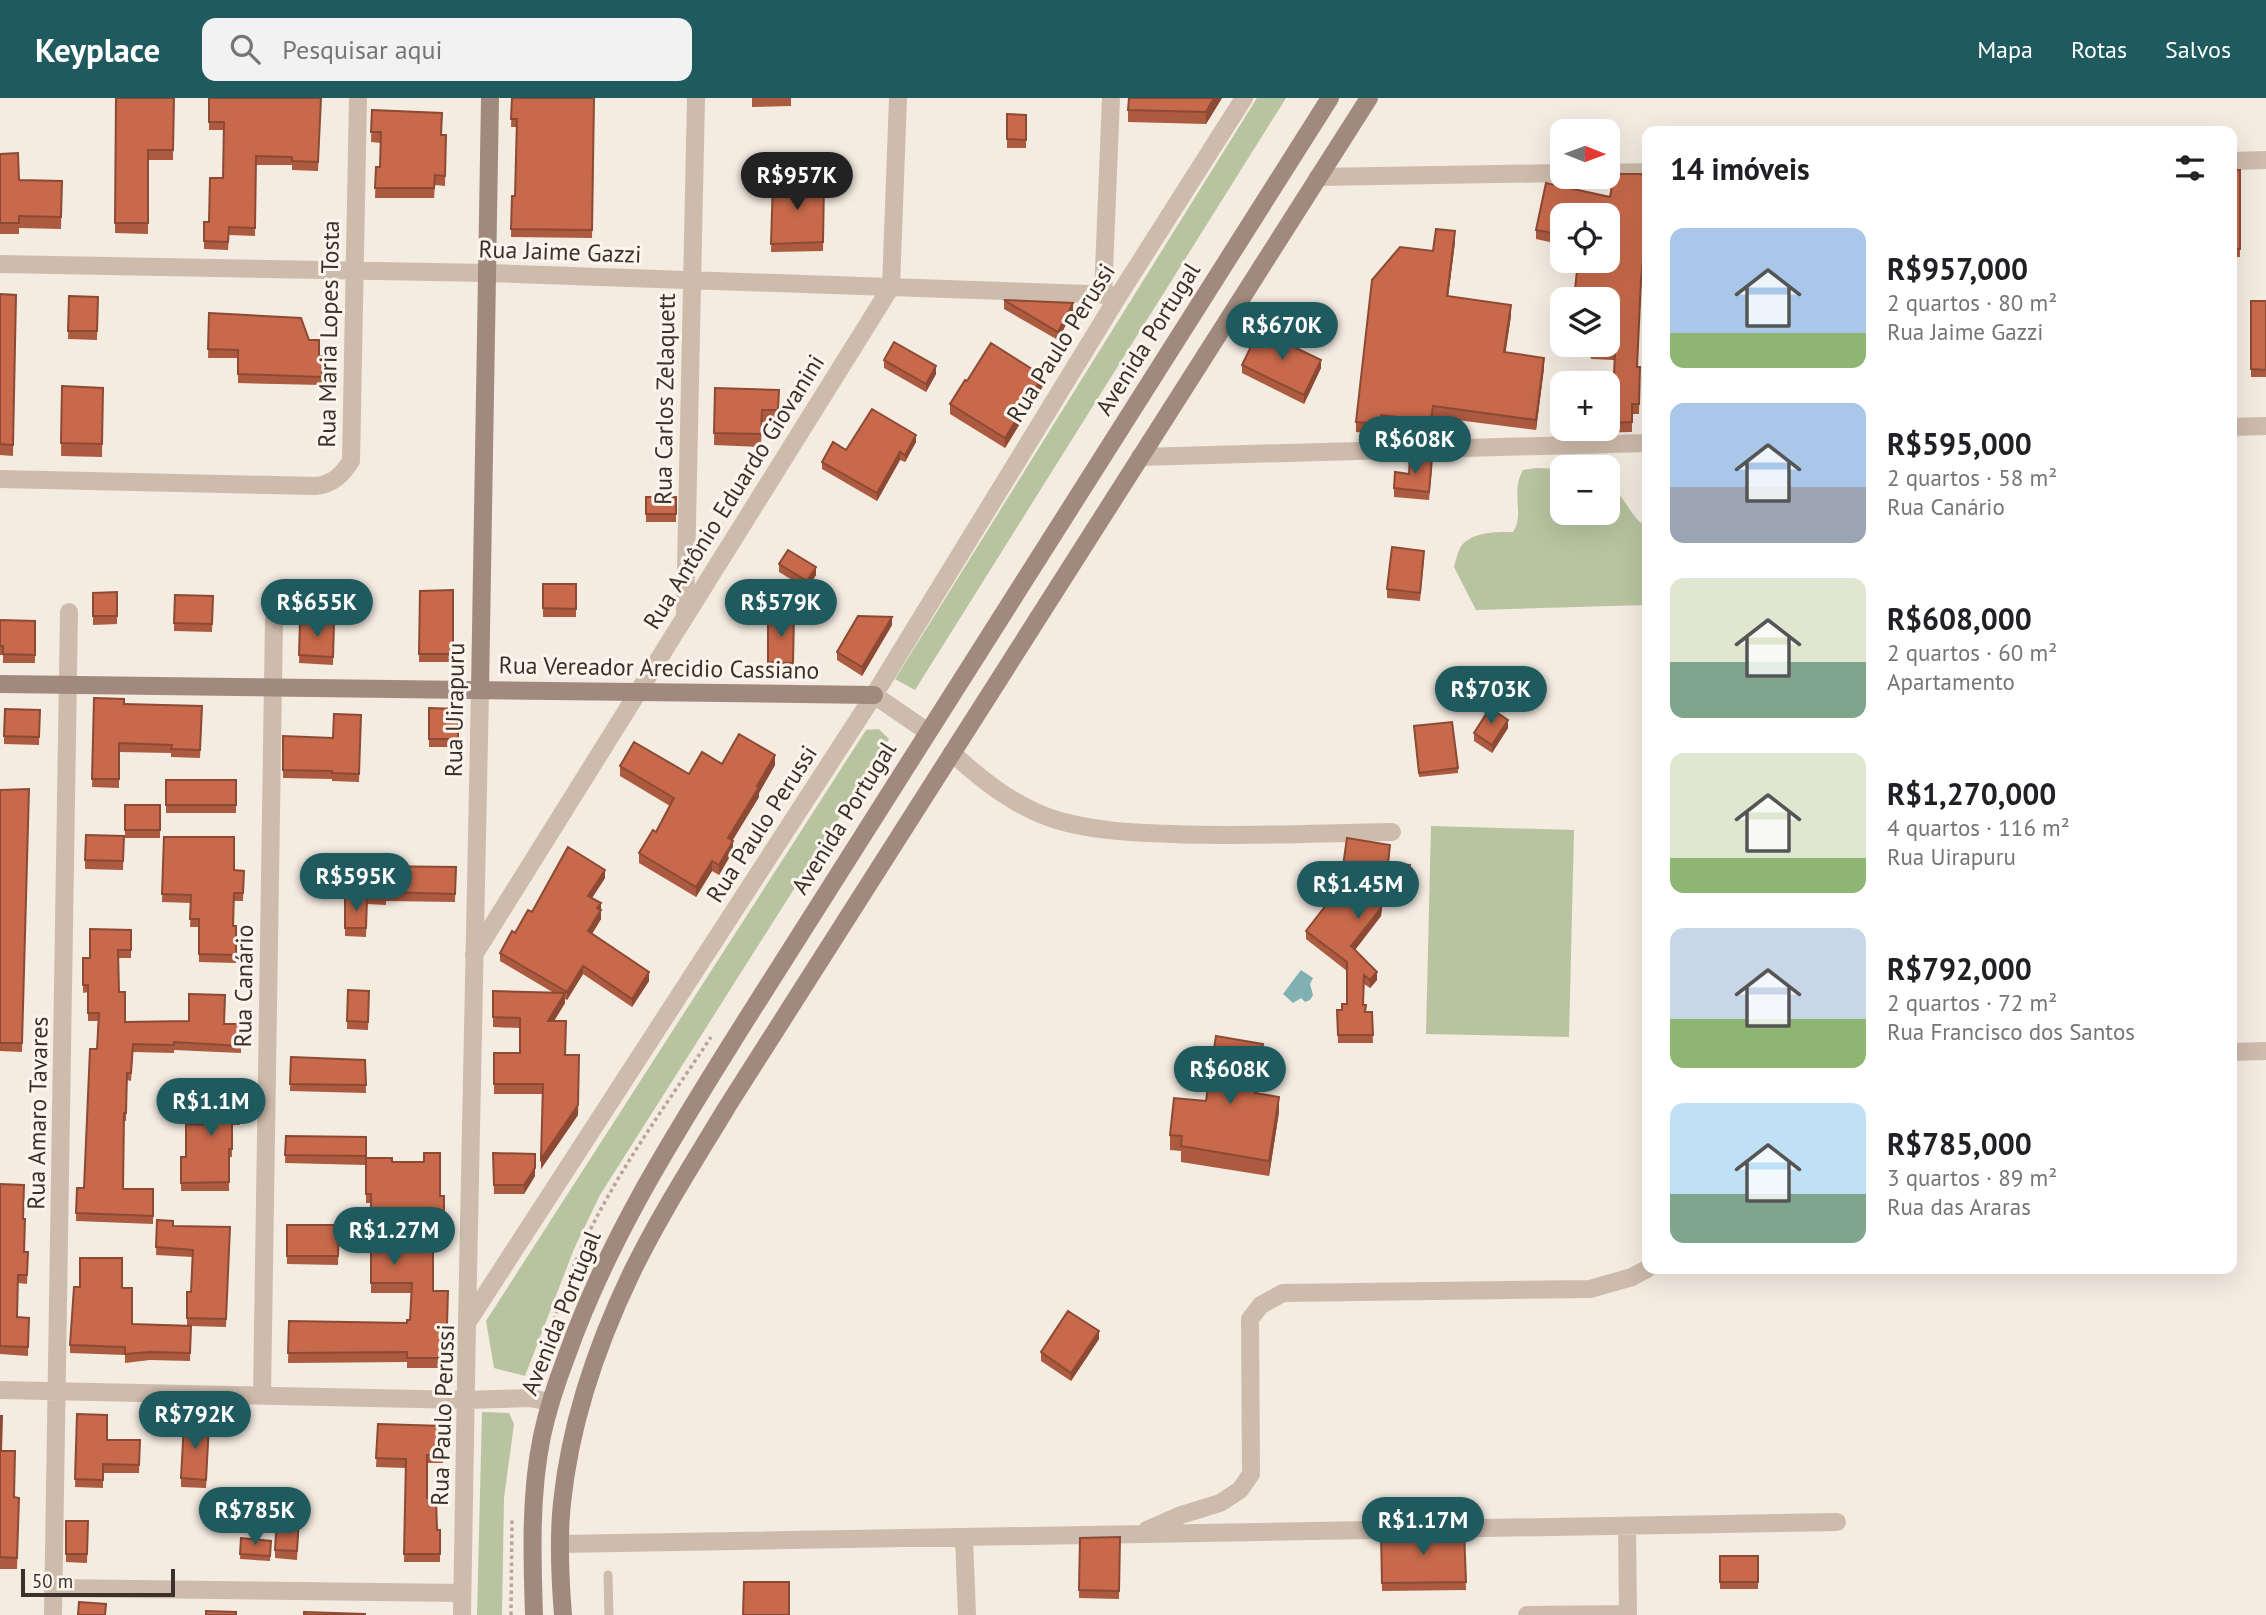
<!DOCTYPE html>
<html lang="pt">
<head>
<meta charset="utf-8">
<style>
	body { margin:0; font-family:"PT Sans",sans-serif; background:#f2f2f2; color:#202124; height:100vh; display:flex; flex-direction:column; font-size:26px; white-space:nowrap }
	* { box-sizing:border-box; margin:0 }
	p { font-size:23px; color:#757577 }
	.icon { flex:none; width:38px; height:38px; fill:none; stroke:currentColor; stroke-width:2; stroke-linecap:round; stroke-linejoin:round }
	.map { position:relative; flex:1; overflow:hidden }
	.details { position:absolute; left:1642px; top:28px; width:595px; height:1148px; display:flex; flex-direction:column; background:#fff; border-radius:14px; box-shadow:0 7px 28px #0002 }
	.details>* { flex:none }
	.needle { width:46px; rotate:91deg }
	.tools { position:absolute; left:1550px; top:21px; display:grid; gap:14px }
	.tools a { display:grid; place-items:center; width:70px; height:70px; border-radius:14px; background:#fff; box-shadow:0 7px 28px #0002; font-size:35px }
	.scale { position:absolute; left:21px; bottom:18px; width:154px; box-sizing:border-box; padding-left:7px; border:4px solid #3b302b; border-top:0; font-size:19px; line-height:24px; white-space:nowrap; color:#3b302b; -webkit-text-stroke:5px #fbf5ee; paint-order:stroke }
	.price { position:absolute; translate:-50% -60px; padding:0 16px; border-radius:24px; background:#1f5a5e; color:#fff; font-size:23px; line-height:46px; filter:drop-shadow(0 2px 4px #0008) }
	.price::after { content:''; position:absolute; left:50%; top:42px; width:21px; height:16px; margin-left:-10px; background:inherit; clip-path:polygon(0 0,100% 0,50% 100%) }
	.price.on { background:#222; color:#fff }
	ul { padding:0; list-style:none }
	li { display:flex; align-items:center; gap:21px; height:175px; padding:0 28px }
	li span { display:grid; place-items:center; flex:none; width:196px; height:140px; border-radius:14px; color:#555 }
	li>.icon { margin-inline-start:auto }
	span .icon { width:84px; height:84px; fill:#fffc; stroke-width:1 }
	li b { font-size:30px }
	h2 { display:flex; justify-content:space-between; align-items:center; height:84px; padding:0 28px; font-size:30px }
	header { display:flex; align-items:center; gap:42px; box-sizing:border-box; height:98px; padding:0 35px; background:#1f5a5e; color:#fff }
	header strong { font-size:33px }
	nav { display:flex; gap:38px; margin-inline-start:auto; font-size:24px }
	.search { width:490px; height:63px; background:#f2f2f2; display:flex; align-items:center; gap:18px; box-sizing:border-box; padding:0 24px; border-radius:14px; color:#757577; font-size:26px }
	.map>svg:first-child { display:block }
	.green { fill:#b8c4a0 }
	.water { fill:#7fb0b2 }
	.lines { fill:none; stroke-linecap:round; stroke-linejoin:round }
	.path { stroke:#b9a596; stroke-width:3.5; stroke-dasharray:3.5 3.5; stroke-linecap:butt }
	.lane { stroke:#cdbbac; stroke-width:9 }
	.street { stroke:#cdbbac; stroke-width:18 }
	.secondary { stroke:#a18a7d; stroke-width:18 }
	.wall { fill:#ac5a40 }
	.shaded-wall { fill:#8c4a34 }
	.building { fill:#c8694b; stroke:#8c4a34; stroke-width:2 }
	.labels { text-anchor:middle; stroke-width:6; stroke-linejoin:round; paint-order:stroke }
	.street-label { font-size:24px; fill:#3b302b; stroke:#fbf5ee }
</style>
</head>
<body>
<header>
<strong>Keyplace</strong>
<div class="search"><svg class="icon" aria-label="search" viewBox="0 0 24 24"><circle cx="10" cy="10" r="6"/><path d="M15 15l6 6"/></svg>Pesquisar aqui</div>
<nav><a>Mapa</a><a>Rotas</a><a>Salvos</a></nav>
</header>
<div class="map">
<svg width="2266" height="1517" viewBox="0 0 2266 1517">
	<rect width="100%" height="100%" fill="#f4ebe1"/>
	<path class="green" d="M1257 0H1286L915 592 895 581Z
		M1537 370 1563 371V415H1608V387C1626 397 1629 419 1647 429V507L1476 512 1454 469C1456 462 1458 452 1462 447 1475 433 1497 434 1513 434 1525 417 1510 395 1523 372Z
		M879 631 889 641 600 1097 574 1151 525 1278 494 1270 486 1223 866 632Z
		M1431 728 1574 732 1569 939 1426 936Z
		M482 1314 509 1315 514 1326 504 1400 502 1517H477Z"/>
	<path class="water" d="M1301 872 1313 880 1310 886 1313 897 1310 902 1305 904 1301 900 1293 905 1283 896Z"/>
	<g class="lines">
		<path class="path" d="M535 1282C546 1243 560 1203 575 1165 609 1084 663 1012 711 939
			M511 1517 512 1421"/>
		<path class="lane" d="M608 1477 609 1517"/>
		<path class="street" d="M2231 63 2266 62
			M1608 75 1647 74
			M1318 79 1563 75
			M0 166 487 175 1119 197
			M1103 197 1111 0
			M2231 329 2266 328
			M1140 359 1647 345
			M0 381 316 388C333 386 342 377 351 363L358 0
			M685 518 696 0
			M874 597 928 634
			M952 655C984 684 1018 711 1060 723 1096 733 1135 735 1172 736 1245 739 1319 735 1392 734
			M474 857 891 189 898 0
			M2231 954 2266 953
			M467 1225 480 592
			M0 1292 466 1302 530 1300 550 1304
			M262 1297 274 521
			M1627 1428 1628 1517
			M1147 1432 1181 1417 1220 1405 1240 1392 1251 1376 1250 1221 1261 1207 1283 1195 1590 1191 1632 1179 1647 1171
			M964 1439 967 1517
			M560 1446 1837 1424
			M54 1490 462 1495
			M53 1517 69 514
			M462 1517 467 1225 874 597 1119 197 1244 0
			M1527 1517 1628 1516"/>
		<path class="secondary" d="M0 586 874 597
			M480 592 490 0
			M534 1517C532 1457 530 1396 542 1338 548 1310 557 1283 567 1257 609 1139 675 1036 741 930L1330 0
			M563 1517C560 1480 558 1442 562 1405 570 1326 597 1247 631 1176 659 1118 694 1064 727 1009L1369 0"/>
	</g>
	<path class="wall" d="M116 0H174L173 62H148V136L115 135Z
		M209 0H321L318 73 292 72V67H256L255 138 229 137 228 152 204 151V124H209L223 80 224 32H209Z
		M512 0H594L592 140 511 139 512 98H515L517 29H511Z
		M752 0H791V8L752 9Z
		M1222 0 1206 26 1128 24V12Z
		M372 12 441 37H446L445 88 435 87 434 100H375L376 69H380L381 45 371 44Z
		M1007 16 1026 17V50H1007Z
		M0 56 19 82 62 83 61 131 19 130V136H0Z
		M2231 72H2240V159H2231Z
		M773 82 824 85 823 153 771 154Z
		M1546 85 1641 192 1637 269H1640L1639 316H1632V334L1585 335V331H1608V308H1613L1614 262 1591 261 1590 257 1570 256V247L1608 163 1563 117V147L1536 141V132Z
		M1455 144 1448 198 1511 218 1505 254 1544 270 1536 332 1433 319 1431 333 1381 328 1380 337 1356 334V324L1433 153Z
		M0 196 16 197 13 358 0 357Z
		M69 198 98 199 97 242 68 241Z
		M1004 202 1073 213 1058 242 1004 211Z
		M2251 203H2266V279H2251Z
		M209 215 309 242 319 258H322V287L238 285V260H208Z
		M884 262 936 276 926 294 884 270Z
		M1242 267 1321 270 1304 306 1242 275Z
		M967 283 1043 288 1005 350 950 316V306Z
		M62 288 103 290 102 359 61 358Z
		M715 290 779 292 778 325 762 324 761 349 714 347Z
		M916 344 905 364 900 362 877 403 822 371V364L846 352Z
		M1432 370 1429 402 1394 399V390L1409 376Z
		M646 399H676V424H646Z
		M1424 461 1420 503 1387 500V491Z
		M779 466 816 477 807 491 779 474Z
		M543 486H576V519H543Z
		M453 492V564H419L420 493Z
		M117 494V526L93 527V495Z
		M213 498 212 534 174 533V525Z
		M768 517H794L793 573H768Z
		M0 522 35 523V565H3V557H0Z
		M300 524 334 525 333 567 299 565Z
		M892 527 862 578 837 562V554Z
		M94 600 202 617 200 660 171 659V655L119 654V690L92 689Z
		M429 610 458 611V649H429Z
		M40 612 39 647 4 646V638Z
		M361 617 359 684 332 683V681L283 680V638L333 640Z
		M1508 630 1492 655 1474 643V635Z
		M1414 632 1458 670V675L1419 679Z
		M722 666 775 667 759 695V699L732 742 733 753 719 777 712 773 696 799 639 765V755L656 734 670 708 620 678V668L689 676Z
		M166 682H236V715H166Z
		M29 691 22 954 0 953V692Z
		M125 707H160V740H125Z
		M124 738 123 772 85 771V762Z
		M164 739 234 772 244 773 243 803H234L233 828H236V865L199 864V829H190L191 805 162 804Z
		M1390 755 1389 764 1410 775 1406 805 1383 802 1381 818 1355 852 1377 882 1370 890 1364 886 1363 907 1366 914H1372L1373 945H1338L1337 912H1342L1347 906V873L1306 841V833Z
		M368 768 456 769 455 804 386 803V807L367 806 366 839 345 838V800L366 801Z
		M605 780 592 800 601 805V821L592 836 649 883 632 909 583 876 567 902 565 901V905L554 923 565 957 578 1017 541 1071 543 996H494V955H520V930L493 929V893L554 895 500 863V855L515 835Z
		M131 832V860H118L119 894 125 924 241 926V955L174 952V955L133 954 131 983 127 982 126 1023H124L123 1091H153V1126L76 1123 77 1090H84L97 951 98 923H88V894L83 895V860H90Z
		M348 892 369 893 368 932 347 931Z
		M291 959 365 962 366 995 290 993Z
		M1263 961 1257 995 1279 1014 1269 1078 1181 1064V1053L1170 1052V1037L1206 1003Z
		M241 991 240 1027H232V1059H229V1093H181V1059H186L203 1027Z
		M286 1038 366 1039V1060L392 1064 440 1098H444V1129H433V1193H448L446 1270H407V1264L288 1265 289 1223 407 1225 410 1222 411 1195H371V1105H366V1067L285 1065Z
		M493 1055 535 1078 524 1096H494Z
		M0 1086 23 1121 24 1154H28L27 1186 18 1185 17 1219 29 1220 28 1258 0 1256Z
		M157 1122 173 1128 230 1129 226 1229 191 1228 190 1263 150 1262 125 1265V1257L70 1255V1247L122 1190 132 1226 187 1227V1194H191L192 1159 156 1157Z
		M287 1127H339L338 1167 287 1166Z
		M1099 1241 1071 1283 1041 1263V1254Z
		M77 1316 107 1342H140L139 1375H103V1390L75 1389Z
		M0 1318 2 1353 15 1399 19 1400 17 1471H0Z
		M378 1326 444 1328 443 1365H427V1400L437 1432H440V1464H404L406 1370 376 1369Z
		M209 1335 206 1390 181 1389V1380Z
		M66 1423H88L87 1465 66 1464Z
		M299 1428 297 1462 275 1460V1452Z
		M1464 1433 1466 1492 1382 1493 1381 1435Z
		M1120 1439 1119 1501 1079 1500 1080 1440Z
		M241 1440 271 1443 270 1463 240 1461Z
		M1720 1458H1758V1491H1720Z"/>
	<path class="shaded-wall" d="M1214 0H1222L1206 26V14Z
		M1647 123V133L1641 192V182Z
		M1455 133V144L1447 208V198Z
		M1073 205V213L1058 242V234Z
		M1511 207V218L1504 265V254Z
		M1544 260V270L1536 332V322Z
		M1321 262V270L1304 306V297Z
		M936 268V276L926 294V286Z
		M1043 278V288L1005 350V340Z
		M916 337V344L905 364V357Z
		M900 354V362L877 403V395Z
		M816 469V477L807 491V483Z
		M892 519V527L862 578V569Z
		M1508 622V630L1492 655V647Z
		M775 657V667L759 695V699L728 750V740Z
		M733 743V753L719 777V767Z
		M712 763V773L696 799V789Z
		M1410 767V775L1406 805V797Z
		M605 772V780L588 806V798Z
		M1383 794 1381 818 1351 857V848Z
		M601 805V821L588 842V833Z
		M583 868V876L567 902V894Z
		M649 874V883L632 909V901Z
		M1377 874V882L1370 890V882Z
		M565 895V905L548 933V923Z
		M1263 946V961L1255 1010V995Z
		M579 957 578 1017 541 1071V1061Z
		M1279 999V1014L1269 1078V1063Z
		M535 1056V1078L524 1096V1087Z
		M1099 1233V1241L1071 1283V1275Z"/>
	<path class="building" d="M116 0H174L173 52H148V125H115Z
		M209 0H321L318 64 292 63V59L256 58 255 130 229 129 228 144 204 143V124H209L210 80H223L224 24H209Z
		M512 0H594L592 132 511 131 512 98H515L517 21H511Z
		M1129 0H1214L1206 14 1128 12Z
		M372 12 442 15 441 37H446L445 78 435 77 434 90H375L376 69H380L381 34H371Z
		M1007 16 1026 17V42L1007 41Z
		M18 55 19 82 62 83 61 119 19 118V125H0V56Z
		M2231 72H2240V151H2231Z
		M1614 76H1641L1647 83V123L1641 182 1637 269H1640L1639 306H1632V324L1608 325V308H1613L1615 252 1591 251 1590 247H1588H1608V201H1574L1578 163H1608V117H1563V137L1536 132 1546 85 1610 99Z
		M773 82 824 85 823 144 771 146Z
		M1436 131 1455 133 1447 198 1511 207 1504 254 1544 260 1536 322 1433 308 1431 323 1381 317 1380 326 1356 324 1372 182 1400 149 1433 153Z
		M0 196 16 197 13 347 0 346Z
		M69 198 98 199 97 233H68Z
		M1004 202 1073 205 1058 234Z
		M2251 203H2266V272L2251 271Z
		M209 215 301 220 309 242H319V258H322V279L238 276V252L208 251Z
		M1259 232 1321 262 1304 297 1242 267Z
		M894 244 936 268 926 286 884 262Z
		M991 245 1043 278 1005 340 950 306 965 282 967 283Z
		M62 288 103 290 102 346 61 345Z
		M715 290 779 292 778 312H762L761 336 714 335Z
		M872 311 916 337 905 357 900 354 877 395 822 364 833 344 846 352Z
		M1410 359 1432 361 1429 394 1394 390 1395 374 1409 376Z
		M646 399H676V416H646Z
		M1392 449 1424 453 1420 495 1387 491Z
		M788 452 816 469 807 483 779 466Z
		M543 486H576V511L543 510Z
		M453 492V556H419L420 493Z
		M117 494V518H93V495Z
		M175 497 213 498 212 526 174 525Z
		M768 517H794L793 565 768 564Z
		M858 518 892 519 862 569 837 554Z
		M0 522 35 523V557L3 556V548H0Z
		M300 524 334 525 333 559 299 557Z
		M94 600 124 601V606L202 608 200 652 171 651 172 647 119 645V681H92Z
		M429 610 458 611V641H429Z
		M1490 610 1508 622 1492 647 1474 635Z
		M5 611 40 612 39 639 4 638Z
		M334 616 361 617 359 676 332 675V673L283 672V638L333 640Z
		M1452 624 1458 670 1419 675 1414 628Z
		M739 636 775 657 757 688 759 689 728 740 733 743 719 767 712 763 696 789 639 755 653 732 656 734 674 700 620 668 634 644 689 676 702 654 722 666Z
		M166 682H236V707H166Z
		M29 691 22 945H0V692Z
		M125 707H160V732H125Z
		M86 737 124 738 123 763 85 762Z
		M164 739H234V772L244 773 243 795H234L233 828H236V857L199 856V821H190L191 797 162 796Z
		M1347 740 1390 747 1388 764 1410 767 1406 797 1383 794 1381 810 1351 848 1377 874 1370 882 1364 877 1363 907H1366L1365 914H1372L1373 937H1338L1337 912H1342V906H1347V864L1306 833 1340 789Z
		M568 749 605 772 588 798 601 805 597 810 601 812 588 833 649 874 632 901 583 868 567 894 500 855 512 833 515 835 528 812 532 814Z
		M368 768 456 769 455 796 386 794V799L366 798Z
		M345 800 367 801 366 830H345Z
		M90 831 131 832V852H118L119 894H125V924L189 923V896L225 897 224 926H241V948L174 944V947L133 946 131 975H127L126 1015H124L123 1091H153V1118L76 1115 77 1090H84L90 951H97L99 915H88V887H83V860H90Z
		M348 892 369 893 368 924 347 923Z
		M493 893 565 895 548 923H566L565 957H579L578 1007 541 1061 543 986H494V955H520V920L493 919Z
		M1216 938 1263 946 1255 995 1279 999 1269 1063 1181 1048 1182 1038 1170 1037 1174 1000 1206 1003Z
		M291 959 365 962 366 987 290 986Z
		M204 990 241 991 240 1018H232V1051H229V1084L181 1085V1059H186V1026L203 1027Z
		M286 1038 366 1039V1058L285 1057Z
		M424 1055H440V1098H444V1119H433V1193H448L446 1260H407V1254L288 1255 289 1223 407 1225V1222H410L412 1185H371V1096H366V1060H392V1064H424Z
		M493 1055 535 1056V1070L524 1087H494Z
		M0 1086 24 1087 23 1121H25L24 1154H28L27 1177H18L17 1219 29 1220 28 1249 0 1248Z
		M157 1122 173 1123V1128L230 1129 226 1221 187 1220V1194H191L193 1152 156 1149Z
		M287 1127H339L338 1158H287Z
		M80 1160H122V1190H132V1226L191 1228 190 1255 150 1254 125 1256V1249L70 1247 74 1189H80Z
		M1068 1213 1099 1233 1071 1275 1041 1254Z
		M77 1316 107 1317V1342H140L139 1367 103 1366V1382L75 1381Z
		M0 1318H2L1 1353H15L14 1399 19 1400 17 1460 0 1459Z
		M184 1325 209 1326 206 1382 181 1380Z
		M378 1326 444 1328 443 1357H427V1400L436 1399 437 1432H440V1456H404L406 1361 376 1360Z
		M277 1418 299 1420 297 1453 275 1452Z
		M66 1423H88L87 1456H66Z
		M1464 1433 1466 1484 1382 1485 1381 1435Z
		M1120 1439 1119 1493 1079 1492 1080 1440Z
		M241 1440 271 1443 270 1458 240 1456Z
		M1720 1458H1758V1484H1720Z
		M744 1484H789V1517H743Z
		M79 1504 106 1506 105 1517H78Z
		M206 1513 236 1514V1517H206Z
		M304 1514 365 1516V1517H304Z"/>
	<g class="labels">
		<g class="street-label">
			<text transform="translate(560 154) rotate(2)" y="8">Rua Jaime Gazzi</text>
			<text transform="translate(329 236) rotate(-89)" y="8">Rua Maria Lopes Tosta</text>
			<text transform="translate(1148 241) rotate(-58)" y="8">Avenida Portugal</text>
			<text transform="translate(1061 245) rotate(-58)" y="8">Rua Paulo Perussi</text>
			<text transform="translate(665 301) rotate(-89)" y="8">Rua Carlos Zelaquett</text>
			<text transform="translate(734 394) rotate(-58)" y="8">Rua Antônio Eduardo Giovanini</text>
			<text transform="translate(659 570) rotate(1)" y="8">Rua Vereador Arecidio Cassiano</text>
			<text transform="translate(455 612) rotate(-89)" y="8">Rua Uirapuru</text>
			<text transform="translate(844 720) rotate(-58)" y="8">Avenida Portugal</text>
			<text transform="translate(762 726) rotate(-57)" y="8">Rua Paulo Perussi</text>
			<text transform="translate(244 888) rotate(-89)" y="8">Rua Canário</text>
			<text transform="translate(38 1015) rotate(-89)" y="8">Rua Amaro Tavares</text>
			<text transform="translate(561 1215) rotate(-68)" y="8">Avenida Portugal</text>
			<text transform="translate(443 1317) rotate(-88)" y="8">Rua Paulo Perussi</text>
		</g>
	</g>
</svg>
<div class="tools">
<a><svg class="needle" viewBox="-14 -14 28 28"><path d="M0-13l5 13h-10z" fill="#e53935"/><path d="M0 13l5-13h-10z" fill="#757577"/></svg></a>
<a><svg class="icon" aria-label="locate" viewBox="0 0 24 24"><circle cx="12" cy="12" r="6"/><path d="M12 2v4M12 18v4M2 12h4M18 12h4"/></svg></a>
<a><svg class="icon" aria-label="layers" viewBox="0 0 24 24"><path d="M12 4l9 5-9 5-9-5zM3 14l9 5 9-5"/></svg></a>
<a>+</a>
<a>−</a>
</div>
<div class="scale">50 m</div>
<b class="price on" style="left:797px;top:114px">R$957K</b>
<b class="price" style="left:1282px;top:264px">R$670K</b>
<b class="price" style="left:1415px;top:378px">R$608K</b>
<b class="price" style="left:317px;top:541px">R$655K</b>
<b class="price" style="left:781px;top:541px">R$579K</b>
<b class="price" style="left:1491px;top:628px">R$703K</b>
<b class="price" style="left:356px;top:815px">R$595K</b>
<b class="price" style="left:1358px;top:823px">R$1.45M</b>
<b class="price" style="left:1230px;top:1008px">R$608K</b>
<b class="price" style="left:211px;top:1040px">R$1.1M</b>
<b class="price" style="left:394px;top:1169px">R$1.27M</b>
<b class="price" style="left:195px;top:1353px">R$792K</b>
<b class="price" style="left:255px;top:1449px">R$785K</b>
<b class="price" style="left:1423px;top:1459px">R$1.17M</b>
<section class="details">
<h2>14 imóveis<svg class="icon" aria-label="filters" viewBox="0 0 24 24"><path d="M4 7h16M4 17h16"/><circle cx="9" cy="7" r="2"/><circle cx="15" cy="17" r="2"/></svg></h2>
<ul>
<li><span style="background:linear-gradient(#a9c7e8 75%,#8fb573 0)"><svg class="icon" aria-label="home" viewBox="0 0 24 24"><path d="M3 11l9-7 9 7M6 9v11h12V9"/></svg></span><div><b>R$957,000</b><p>2 quartos · 80 m²</p><p>Rua Jaime Gazzi</p></div></li>
<li><span style="background:linear-gradient(#a9c7e8 60%,#9aa5b1 0)"><svg class="icon" aria-label="home" viewBox="0 0 24 24"><path d="M3 11l9-7 9 7M6 9v11h12V9"/></svg></span><div><b>R$595,000</b><p>2 quartos · 58 m²</p><p>Rua Canário</p></div></li>
<li><span style="background:linear-gradient(#dfe7d0 60%,#7fa58c 0)"><svg class="icon" aria-label="home" viewBox="0 0 24 24"><path d="M3 11l9-7 9 7M6 9v11h12V9"/></svg></span><div><b>R$608,000</b><p>2 quartos · 60 m²</p><p>Apartamento</p></div></li>
<li><span style="background:linear-gradient(#dfe7d0 75%,#8fb573 0)"><svg class="icon" aria-label="home" viewBox="0 0 24 24"><path d="M3 11l9-7 9 7M6 9v11h12V9"/></svg></span><div><b>R$1,270,000</b><p>4 quartos · 116 m²</p><p>Rua Uirapuru</p></div></li>
<li><span style="background:linear-gradient(#c9d6e8 65%,#8fb573 0)"><svg class="icon" aria-label="home" viewBox="0 0 24 24"><path d="M3 11l9-7 9 7M6 9v11h12V9"/></svg></span><div><b>R$792,000</b><p>2 quartos · 72 m²</p><p>Rua Francisco dos Santos</p></div></li>
<li><span style="background:linear-gradient(#bfe0f5 65%,#7fa58c 0)"><svg class="icon" aria-label="home" viewBox="0 0 24 24"><path d="M3 11l9-7 9 7M6 9v11h12V9"/></svg></span><div><b>R$785,000</b><p>3 quartos · 89 m²</p><p>Rua das Araras</p></div></li>
</ul>
</section>
</div>
</body>
</html>
